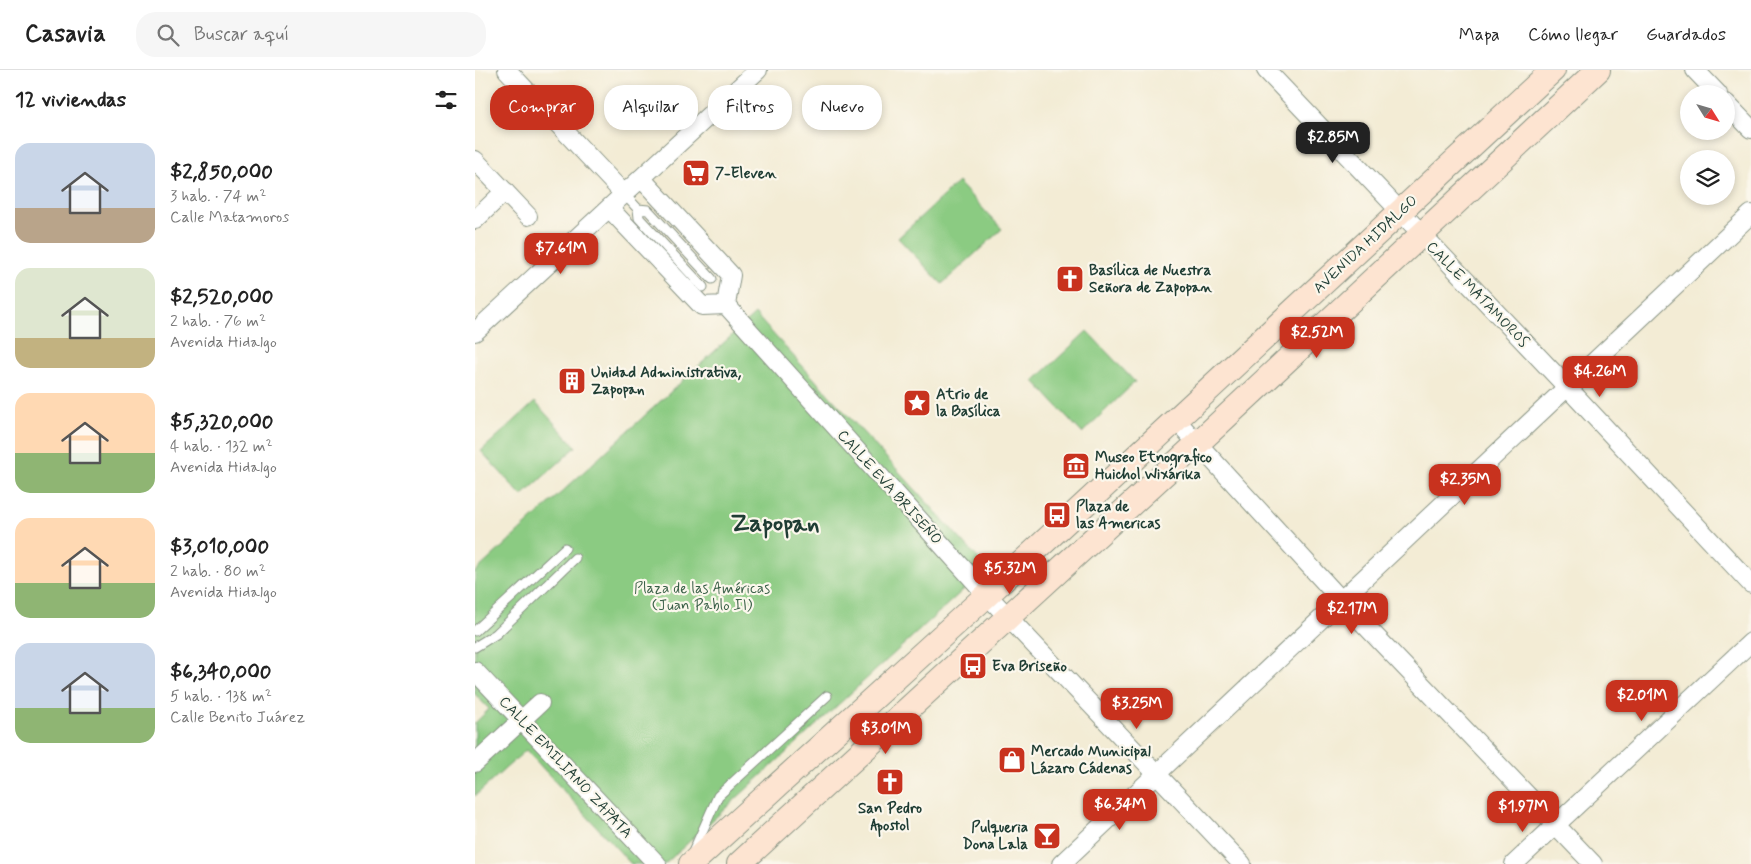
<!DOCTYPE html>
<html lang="es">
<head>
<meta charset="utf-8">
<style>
	body { margin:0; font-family:Mynerve,sans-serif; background:#f6f6f6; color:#222; height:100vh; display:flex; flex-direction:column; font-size:19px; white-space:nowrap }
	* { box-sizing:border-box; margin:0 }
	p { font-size:16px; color:#767676 }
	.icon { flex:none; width:28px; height:28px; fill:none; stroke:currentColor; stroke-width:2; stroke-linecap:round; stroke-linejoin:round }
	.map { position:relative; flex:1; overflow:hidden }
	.drawer { display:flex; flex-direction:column; background:#fff; width:475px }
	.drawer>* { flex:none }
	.banner { position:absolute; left:15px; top:15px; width:475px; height:45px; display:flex; gap:10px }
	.needle { width:32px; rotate:127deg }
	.controls { position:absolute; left:1205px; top:15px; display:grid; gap:10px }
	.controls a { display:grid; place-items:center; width:55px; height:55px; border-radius:50%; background:#fff; box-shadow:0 2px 8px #0003; font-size:25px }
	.price { position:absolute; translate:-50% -42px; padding:0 11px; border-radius:10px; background:#c8321e; color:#fff; font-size:16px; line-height:32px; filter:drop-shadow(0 1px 2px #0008) }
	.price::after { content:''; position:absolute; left:50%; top:30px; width:15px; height:11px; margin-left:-8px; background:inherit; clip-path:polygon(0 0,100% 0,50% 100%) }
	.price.active { background:#222; color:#fff }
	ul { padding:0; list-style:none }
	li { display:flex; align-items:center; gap:15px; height:125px; padding:0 15px }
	li span { display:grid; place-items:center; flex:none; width:140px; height:100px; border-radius:15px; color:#555 }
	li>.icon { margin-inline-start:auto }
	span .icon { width:60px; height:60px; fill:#fffc; stroke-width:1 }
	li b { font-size:21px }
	h2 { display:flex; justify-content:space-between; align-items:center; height:60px; padding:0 15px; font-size:21px }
	.chip { padding:0 18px; border-radius:20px; background:#fff; box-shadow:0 2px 8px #0003; font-size:18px; line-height:45px }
	.chip.active { background:#c8321e; color:#fff }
	header { display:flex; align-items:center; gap:30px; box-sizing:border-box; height:70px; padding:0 25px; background:#fff; border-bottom:1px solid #e0e0e0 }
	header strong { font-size:24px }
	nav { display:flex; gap:28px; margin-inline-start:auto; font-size:18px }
	.search { width:350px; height:45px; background:#f6f6f6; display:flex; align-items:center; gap:12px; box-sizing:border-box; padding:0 18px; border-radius:20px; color:#767676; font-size:19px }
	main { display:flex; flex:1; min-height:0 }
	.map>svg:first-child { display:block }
	.green { fill:#8bcb82; stroke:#55845b }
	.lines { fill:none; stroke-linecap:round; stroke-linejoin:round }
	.lane-casing { stroke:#899484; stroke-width:11 }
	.street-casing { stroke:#899484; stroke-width:20 }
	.secondary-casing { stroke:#899484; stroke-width:26 }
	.lane { stroke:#fff; stroke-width:9 }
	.street { stroke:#fff; stroke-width:18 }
	.secondary { stroke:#fde4d1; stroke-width:24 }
	.labels { text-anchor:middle; stroke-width:4.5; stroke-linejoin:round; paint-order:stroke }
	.poi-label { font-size:15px; font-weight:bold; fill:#1f3d34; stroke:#fbf7ec; text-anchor:start }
	.street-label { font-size:15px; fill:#1f3d34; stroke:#fbf7ec }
	.park-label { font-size:15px; fill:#3a6048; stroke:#fbf7ec }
	.town-label { font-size:25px; font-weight:bold; fill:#1f3d34; stroke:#fbf7ec }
</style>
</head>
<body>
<header>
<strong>Casavia</strong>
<div class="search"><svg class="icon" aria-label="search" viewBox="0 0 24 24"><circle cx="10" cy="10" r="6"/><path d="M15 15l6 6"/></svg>Buscar aquí</div>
<nav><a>Mapa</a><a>Cómo llegar</a><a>Guardados</a></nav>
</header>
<main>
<section class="drawer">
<h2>12 viviendas<svg class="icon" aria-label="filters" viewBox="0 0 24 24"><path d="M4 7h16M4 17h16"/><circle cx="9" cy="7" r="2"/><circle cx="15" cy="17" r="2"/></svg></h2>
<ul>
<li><span style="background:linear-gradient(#c9d6e8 65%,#b9a48a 0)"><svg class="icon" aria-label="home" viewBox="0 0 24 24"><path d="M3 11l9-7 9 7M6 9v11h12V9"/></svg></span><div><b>$2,850,000</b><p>3 hab. · 74 m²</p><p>Calle Matamoros</p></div></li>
<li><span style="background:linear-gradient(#dfe7d0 70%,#c2b280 0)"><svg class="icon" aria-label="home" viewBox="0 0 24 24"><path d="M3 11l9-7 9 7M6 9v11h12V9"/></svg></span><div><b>$2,520,000</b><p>2 hab. · 76 m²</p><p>Avenida Hidalgo</p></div></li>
<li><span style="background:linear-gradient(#ffd9b3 60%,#8fb573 0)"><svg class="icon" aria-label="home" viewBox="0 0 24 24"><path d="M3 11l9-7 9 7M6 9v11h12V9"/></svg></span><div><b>$5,320,000</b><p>4 hab. · 132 m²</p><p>Avenida Hidalgo</p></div></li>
<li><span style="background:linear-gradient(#ffd9b3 65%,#8fb573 0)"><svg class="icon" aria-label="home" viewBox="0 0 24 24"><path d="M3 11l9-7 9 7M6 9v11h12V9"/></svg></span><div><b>$3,010,000</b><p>2 hab. · 80 m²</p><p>Avenida Hidalgo</p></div></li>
<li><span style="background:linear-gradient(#c9d6e8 65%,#8fb573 0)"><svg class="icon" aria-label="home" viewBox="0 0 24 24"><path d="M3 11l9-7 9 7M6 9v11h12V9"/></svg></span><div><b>$6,340,000</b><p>5 hab. · 138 m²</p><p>Calle Benito Juárez</p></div></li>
</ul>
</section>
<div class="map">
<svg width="1276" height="794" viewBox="0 0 1276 794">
	<rect width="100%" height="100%" fill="#fbf7ec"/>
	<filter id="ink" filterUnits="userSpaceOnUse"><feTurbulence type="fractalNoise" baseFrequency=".02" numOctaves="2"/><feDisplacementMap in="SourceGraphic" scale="10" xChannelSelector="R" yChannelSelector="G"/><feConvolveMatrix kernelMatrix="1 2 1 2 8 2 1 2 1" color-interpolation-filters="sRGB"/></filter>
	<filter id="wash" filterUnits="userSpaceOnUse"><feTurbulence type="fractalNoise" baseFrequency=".0096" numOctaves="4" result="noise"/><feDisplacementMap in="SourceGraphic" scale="20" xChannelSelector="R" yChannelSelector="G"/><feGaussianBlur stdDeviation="1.12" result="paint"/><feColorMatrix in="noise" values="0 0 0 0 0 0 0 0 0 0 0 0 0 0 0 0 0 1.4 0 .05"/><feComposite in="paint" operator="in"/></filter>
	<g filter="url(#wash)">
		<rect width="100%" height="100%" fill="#f3ecd5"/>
		<path class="green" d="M483 112 527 159 467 214 423 168Z
			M280 244 512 498 190 794H156L51 680 0 726V653L14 639 0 624V502Z
			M612 261 660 312 607 363 559 311Z
			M60 332 101 377 47 426 6 381Z"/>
	</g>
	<g filter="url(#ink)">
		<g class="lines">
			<defs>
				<path id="lane" d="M149 124 163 139 164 148 228 217
					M163 139 173 140 237 209
					M0 561 90 478
					M0 577 21 564 100 488
					M218 782 243 726 352 626"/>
				<path id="street" d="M32 0 149 124
					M791 0 1092 317 1276 514
					M1220 0 1243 24
					M1251 33 1276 59
					M0 90 53 146
					M166 108 256 205 251 235 512 525 767 794
					M134 138 227 236 251 235
					M0 150 30 121
					M0 262 283 0
					M701 350 866 530 1118 794
					M0 601 182 794
					M0 693 65 633
					M586 794 1276 144
					M1039 794 1276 572"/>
				<path id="secondary" d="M216 794 512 525 1078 0
					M264 794 723 373 1123 0"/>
			</defs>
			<use href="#lane" class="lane-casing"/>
			<use href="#street" class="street-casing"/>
			<use href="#secondary" class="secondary-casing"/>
			<use href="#lane" class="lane"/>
			<use href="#street" class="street"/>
			<use href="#secondary" class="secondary"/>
		</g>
	</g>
	<defs>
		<symbol id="supermarket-square" viewBox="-11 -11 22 22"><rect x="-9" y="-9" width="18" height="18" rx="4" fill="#c8321e" stroke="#fbf7ec"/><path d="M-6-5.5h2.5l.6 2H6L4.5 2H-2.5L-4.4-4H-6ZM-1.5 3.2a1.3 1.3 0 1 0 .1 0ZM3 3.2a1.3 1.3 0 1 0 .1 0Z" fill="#fff"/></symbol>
		<symbol id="church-square" viewBox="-11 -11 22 22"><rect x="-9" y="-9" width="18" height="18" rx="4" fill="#c8321e" stroke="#fbf7ec"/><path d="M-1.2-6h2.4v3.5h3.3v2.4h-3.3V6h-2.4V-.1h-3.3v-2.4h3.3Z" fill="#fff"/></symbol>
		<symbol id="building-square" viewBox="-11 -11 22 22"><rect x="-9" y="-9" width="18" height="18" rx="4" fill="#c8321e" stroke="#fbf7ec"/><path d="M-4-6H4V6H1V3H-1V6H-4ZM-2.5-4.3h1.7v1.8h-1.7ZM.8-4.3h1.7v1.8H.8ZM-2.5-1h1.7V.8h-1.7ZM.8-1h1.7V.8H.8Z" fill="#fff"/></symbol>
		<symbol id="sight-square" viewBox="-11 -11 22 22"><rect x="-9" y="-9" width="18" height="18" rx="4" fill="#c8321e" stroke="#fbf7ec"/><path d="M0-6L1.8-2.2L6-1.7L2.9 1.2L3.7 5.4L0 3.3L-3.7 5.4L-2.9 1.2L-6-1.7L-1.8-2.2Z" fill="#fff"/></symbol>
		<symbol id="museum-square" viewBox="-11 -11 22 22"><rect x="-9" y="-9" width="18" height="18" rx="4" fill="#c8321e" stroke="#fbf7ec"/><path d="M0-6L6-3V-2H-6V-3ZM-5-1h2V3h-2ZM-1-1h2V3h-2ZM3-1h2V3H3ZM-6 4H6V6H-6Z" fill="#fff"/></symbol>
		<symbol id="bus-square" viewBox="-11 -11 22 22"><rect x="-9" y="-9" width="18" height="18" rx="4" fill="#c8321e" stroke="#fbf7ec"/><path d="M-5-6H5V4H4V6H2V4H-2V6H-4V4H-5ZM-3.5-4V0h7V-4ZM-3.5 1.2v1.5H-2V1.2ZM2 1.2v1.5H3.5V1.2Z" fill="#fff"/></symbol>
		<symbol id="shop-square" viewBox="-11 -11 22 22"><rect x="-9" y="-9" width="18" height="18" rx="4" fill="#c8321e" stroke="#fbf7ec"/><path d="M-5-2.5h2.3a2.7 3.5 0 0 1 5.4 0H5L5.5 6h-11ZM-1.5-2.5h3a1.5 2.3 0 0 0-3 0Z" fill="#fff"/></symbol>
		<symbol id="bar-square" viewBox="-11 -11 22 22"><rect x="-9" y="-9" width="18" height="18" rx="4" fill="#c8321e" stroke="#fbf7ec"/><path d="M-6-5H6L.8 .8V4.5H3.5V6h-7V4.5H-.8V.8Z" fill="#fff"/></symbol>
	</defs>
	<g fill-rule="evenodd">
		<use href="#supermarket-square" x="205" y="87" width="32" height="32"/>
		<use href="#church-square" x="579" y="193" width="32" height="32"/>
		<use href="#building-square" x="81" y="295" width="32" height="32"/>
		<use href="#sight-square" x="426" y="317" width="32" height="32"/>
		<use href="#museum-square" x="585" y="380" width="32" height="32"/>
		<use href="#bus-square" x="566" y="429" width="32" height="32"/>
		<use href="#bus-square" x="482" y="580" width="32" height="32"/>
		<use href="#shop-square" x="521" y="674" width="32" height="32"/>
		<use href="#church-square" x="399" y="696" width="32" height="32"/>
		<use href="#bar-square" x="556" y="750" width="32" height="32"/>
	</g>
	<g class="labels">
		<g class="poi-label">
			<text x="240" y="108">7-Eleven</text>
			<text x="614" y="205">Basílica de Nuestra<tspan x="614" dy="17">Señora de Zapopan</tspan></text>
			<text x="116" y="307">Unidad Administrativa,<tspan x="116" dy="17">Zapopan</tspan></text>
			<text x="461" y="329">Atrio de<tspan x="461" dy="17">la Basílica</tspan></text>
			<text x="620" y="392">Museo Etnografico<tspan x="620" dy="17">Huichol Wixárika</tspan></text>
			<text x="601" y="441">Plaza de<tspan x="601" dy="17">las Americas</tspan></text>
			<text x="517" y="601">Eva Briseño</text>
			<text x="556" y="686">Mercado Municipal<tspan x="556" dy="17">Lázaro Cádenas</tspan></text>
			<text x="415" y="743" text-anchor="middle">San Pedro<tspan x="415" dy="17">Apostol</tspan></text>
			<text x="553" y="762" text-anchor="end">Pulqueria<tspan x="553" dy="17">Dona Lala</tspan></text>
		</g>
		<g class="street-label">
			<text transform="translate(890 174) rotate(-43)" y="5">AVENIDA HIDALGO</text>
			<text transform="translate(1003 224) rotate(46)" y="5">CALLE MATAMOROS</text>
			<text transform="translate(415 417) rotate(48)" y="5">CALLE EVA BRISEÑO</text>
			<text transform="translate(91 697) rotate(47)" y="5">CALLE EMILIANO ZAPATA</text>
		</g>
		<g class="park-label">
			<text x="227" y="523">Plaza de las Américas<tspan x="227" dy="17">(Juan Pablo II)</tspan></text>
		</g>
		<g class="town-label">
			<text x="300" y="461">Zapopan</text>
		</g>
	</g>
</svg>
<div class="controls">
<a><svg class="needle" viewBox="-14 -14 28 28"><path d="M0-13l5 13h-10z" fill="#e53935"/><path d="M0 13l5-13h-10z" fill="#767676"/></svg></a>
<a><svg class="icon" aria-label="layers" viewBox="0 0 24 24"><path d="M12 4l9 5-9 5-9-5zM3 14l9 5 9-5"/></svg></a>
</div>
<b class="price active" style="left:858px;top:94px">$2.85M</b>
<b class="price" style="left:86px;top:205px">$7.61M</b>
<b class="price" style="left:842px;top:289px">$2.52M</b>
<b class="price" style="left:1125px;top:328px">$4.26M</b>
<b class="price" style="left:990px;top:436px">$2.35M</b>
<b class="price" style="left:535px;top:525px">$5.32M</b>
<b class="price" style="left:877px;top:565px">$2.17M</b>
<b class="price" style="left:1167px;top:652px">$2.01M</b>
<b class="price" style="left:662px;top:660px">$3.25M</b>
<b class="price" style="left:411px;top:685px">$3.01M</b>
<b class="price" style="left:645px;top:761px">$6.34M</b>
<b class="price" style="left:1048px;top:763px">$1.97M</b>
<div class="banner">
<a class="chip active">Comprar</a>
<a class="chip">Alquilar</a>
<a class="chip">Filtros</a>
<a class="chip">Nuevo</a>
</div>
</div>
</main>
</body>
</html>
